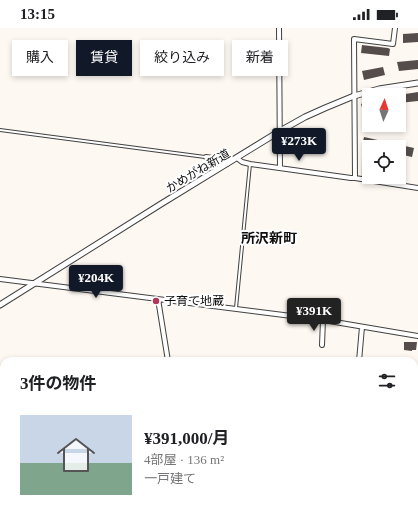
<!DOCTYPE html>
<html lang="ja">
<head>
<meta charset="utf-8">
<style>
	body { margin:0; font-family:"Times New Roman","Noto Sans JP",serif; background:#f2f2f2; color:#202124; height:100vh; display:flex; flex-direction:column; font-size:15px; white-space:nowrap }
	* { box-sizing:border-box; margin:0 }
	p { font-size:13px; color:#757577 }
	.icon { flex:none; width:22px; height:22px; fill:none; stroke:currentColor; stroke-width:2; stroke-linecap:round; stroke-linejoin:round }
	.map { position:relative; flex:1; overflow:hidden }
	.drawer { position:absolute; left:0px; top:329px; width:418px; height:156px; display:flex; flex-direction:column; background:#fff; border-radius:12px 12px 0 0; box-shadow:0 2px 6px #0003 }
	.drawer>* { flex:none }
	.guide { position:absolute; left:12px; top:12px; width:394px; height:36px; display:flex; gap:8px }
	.needle { width:26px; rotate:3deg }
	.controls { position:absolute; left:362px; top:60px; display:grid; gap:8px }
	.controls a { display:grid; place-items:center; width:44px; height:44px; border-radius:0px; background:#fff; box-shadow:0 2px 6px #0003; font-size:20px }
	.price { position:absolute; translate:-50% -34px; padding:0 9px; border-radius:4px; background:#111827; color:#fff; font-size:13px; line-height:26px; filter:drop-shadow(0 1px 2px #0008) }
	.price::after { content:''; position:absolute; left:50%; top:24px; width:12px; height:9px; margin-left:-6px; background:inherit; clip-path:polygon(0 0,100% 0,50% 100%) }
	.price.selected { background:#222; color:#fff }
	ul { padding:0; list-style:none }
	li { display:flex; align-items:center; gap:12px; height:100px; padding:0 20px }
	li span { display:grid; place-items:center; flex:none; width:112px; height:80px; border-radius:0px; color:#555 }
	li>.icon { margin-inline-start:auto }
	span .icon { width:48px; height:48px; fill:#fffc; stroke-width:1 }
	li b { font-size:17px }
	h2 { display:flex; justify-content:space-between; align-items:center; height:48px; padding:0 20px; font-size:17px }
	.pill { padding:0 14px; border-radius:0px; background:#fff; box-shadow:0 2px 6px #0003; font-size:14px; line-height:36px }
	.pill.selected { background:#111827; color:#fff }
	.status { display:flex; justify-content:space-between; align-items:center; height:28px; padding:0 20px; background:#fff; direction:ltr }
	.status svg { height:11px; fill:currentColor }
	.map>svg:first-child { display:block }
	.green { fill:#dae4be }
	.building { fill:#554d4c }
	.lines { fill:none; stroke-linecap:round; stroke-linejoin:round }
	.service-casing { stroke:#414141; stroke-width:4 }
	.minor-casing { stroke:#414141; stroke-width:6 }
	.tertiary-casing { stroke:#414141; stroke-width:7 }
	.path { stroke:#303030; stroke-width:1; stroke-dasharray:4 2; stroke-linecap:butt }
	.service { stroke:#fff; stroke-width:2 }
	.minor { stroke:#fff; stroke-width:4 }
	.tertiary { stroke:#fff; stroke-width:5 }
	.poi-dot { fill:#ae3657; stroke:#fff; stroke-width:1.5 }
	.labels { text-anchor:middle; stroke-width:4; stroke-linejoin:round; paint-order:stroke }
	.street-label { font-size:12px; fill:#0e0e0e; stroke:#fff }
	.poi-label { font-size:12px; fill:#0e0e0e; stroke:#fff; text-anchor:start }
	.quarter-label { font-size:14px; font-weight:bold; fill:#0e0e0e; stroke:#fff }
</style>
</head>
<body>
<div class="status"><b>13:15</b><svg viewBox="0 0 49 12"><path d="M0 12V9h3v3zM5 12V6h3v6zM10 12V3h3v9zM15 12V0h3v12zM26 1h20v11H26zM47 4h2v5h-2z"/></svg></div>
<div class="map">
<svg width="418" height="485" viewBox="0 0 418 485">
	<rect width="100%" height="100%" fill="#fdf8f1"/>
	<path class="green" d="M362 124 369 125V149H375V150L361 148Z"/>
	<path class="building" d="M418 5V14L403 15V6Z
		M362 17 388 20 390 21 389 28 361 25Z
		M418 32V41L399 43 397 34Z
		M383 39 385 47 364 52 362 43Z
		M418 64V73L399 75V67Z
		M365 74H369V81L363 83 361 76Z
		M364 109 414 120 412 129 399 126V119H369L362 118Z
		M404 314H417L416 322H412V323L404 322Z
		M414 346 418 347V376H414Z
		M414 479 418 480 417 484H402L403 481H414Z
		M111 481V485H88V483Z
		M202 481 204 485H185V483Z
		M288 481H293V482H295L296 485H284V482Z
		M297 481H309L310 483 297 485 296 482Z
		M329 481H338L339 485H317V484Z"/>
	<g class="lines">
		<defs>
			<path id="service" d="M0 102 205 129
				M236 280 250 136
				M140 481V485
				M382 485 383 481
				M401 485V481"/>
			<path id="minor" d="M279 0 280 140
				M206 129C214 130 223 130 227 136
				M237 130 242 134 250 136 351 150H355L418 160
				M355 150 354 11 393 16 395 0
				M0 251 323 292 418 308
				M158 271 168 333
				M322 317 323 292
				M359 333 362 299
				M414 408 418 409
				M414 427 418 428
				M0 440H4
				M414 440H418
				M68 481 69 485
				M217 481 218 485
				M341 481 342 485
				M153 485 191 481
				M250 485 270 481"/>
			<path id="tertiary" d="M0 277 161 176 280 103 305 89 325 80 354 68 379 61 418 55"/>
		</defs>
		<use href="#service" class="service-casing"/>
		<use href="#minor" class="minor-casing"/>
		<use href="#tertiary" class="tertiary-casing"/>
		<path class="path" d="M348 481 349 485
			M367 481V485"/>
		<use href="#service" class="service"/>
		<use href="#minor" class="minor"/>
		<use href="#tertiary" class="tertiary"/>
	</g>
	<circle class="poi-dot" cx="156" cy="273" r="4"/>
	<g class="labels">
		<g class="street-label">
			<text transform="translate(198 143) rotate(-31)" y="4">かめがね新道</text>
		</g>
		<g class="poi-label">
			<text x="164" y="277">子育て地蔵</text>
		</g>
		<g class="quarter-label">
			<text x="269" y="215">所沢新町</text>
		</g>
	</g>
</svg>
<div class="controls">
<a><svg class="needle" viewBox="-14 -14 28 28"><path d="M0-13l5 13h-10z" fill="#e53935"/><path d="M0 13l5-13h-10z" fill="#757577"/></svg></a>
<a><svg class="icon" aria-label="locate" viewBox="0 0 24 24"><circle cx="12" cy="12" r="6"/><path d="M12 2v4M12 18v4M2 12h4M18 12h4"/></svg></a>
</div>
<b class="price" style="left:299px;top:134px">¥273K</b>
<b class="price" style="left:96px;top:271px">¥204K</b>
<b class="price selected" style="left:314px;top:304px">¥391K</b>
<div class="guide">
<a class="pill">購入</a>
<a class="pill selected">賃貸</a>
<a class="pill">絞り込み</a>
<a class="pill">新着</a>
</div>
<section class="drawer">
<h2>3件の物件<svg class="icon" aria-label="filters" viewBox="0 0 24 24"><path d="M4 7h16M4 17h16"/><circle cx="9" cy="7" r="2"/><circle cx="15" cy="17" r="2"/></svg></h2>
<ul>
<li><span style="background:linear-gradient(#c9d6e8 60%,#7fa58c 0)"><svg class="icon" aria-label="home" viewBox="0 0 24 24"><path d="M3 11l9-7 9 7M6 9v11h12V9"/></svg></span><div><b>¥391,000/月</b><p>4部屋 · 136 m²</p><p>一戸建て</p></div></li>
</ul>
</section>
</div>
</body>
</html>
